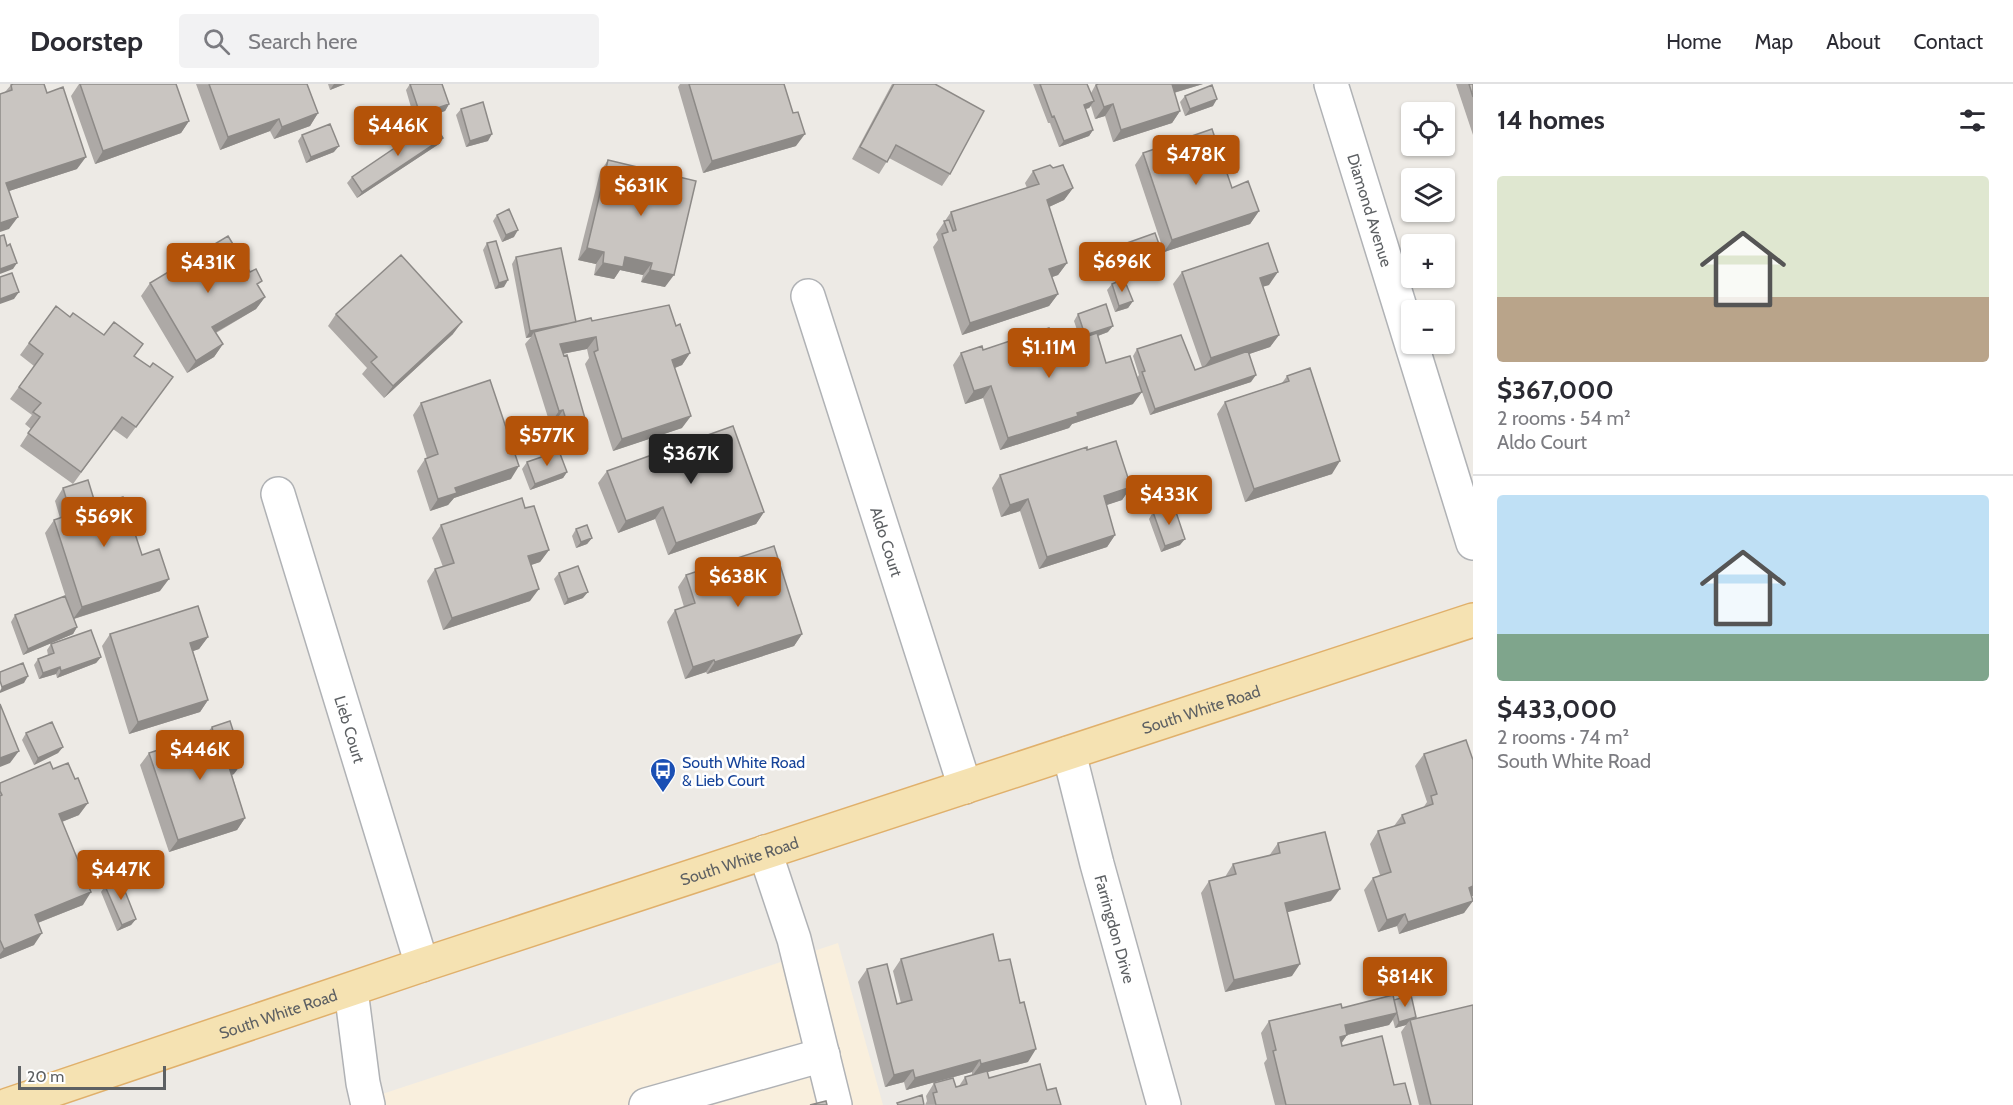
<!DOCTYPE html>
<html lang="en">
<head>
<meta charset="utf-8">
<style>
	body { margin:0; font-family:Cabin,sans-serif; background:#f2f2f3; color:#2b2b33; height:100vh; display:flex; flex-direction:column; font-size:22px; white-space:nowrap }
	* { box-sizing:border-box; margin:0 }
	p { font-size:20px; color:#7c7c81 }
	.icon { flex:none; width:33px; height:33px; fill:none; stroke:currentColor; stroke-width:2; stroke-linecap:round; stroke-linejoin:round }
	.map { position:relative; flex:1; overflow:hidden }
	.details { display:flex; flex-direction:column; background:#fff; width:540px }
	.details>* { flex:none }
	.tools { position:absolute; left:1401px; top:18px; display:grid; gap:12px }
	.tools a { display:grid; place-items:center; width:54px; height:54px; border-radius:6px; background:#fff; box-shadow:0 2px 4px #0004; font-size:30px }
	.scale { position:absolute; left:18px; bottom:15px; width:148px; box-sizing:border-box; padding-left:6px; border:3px solid #5d6063; border-top:0; font-size:16px; line-height:21px; white-space:nowrap; color:#5d6063; -webkit-text-stroke:4px #fff; paint-order:stroke }
	.price { position:absolute; translate:-50% -51px; padding:0 14px; border-radius:6px; background:#b45309; color:#fff; font-size:20px; line-height:39px; filter:drop-shadow(0 2px 3px #0008) }
	.price::after { content:''; position:absolute; left:50%; top:36px; width:18px; height:14px; margin-left:-9px; background:inherit; clip-path:polygon(0 0,100% 0,50% 100%) }
	.price.current { background:#222; color:#fff }
	ul { padding:0; list-style:none }
	li { display:grid; align-content:center; gap:12px; height:318px; padding:0 24px }
	li+li { border-top:2px solid #e1e1e2 }
	li span { display:grid; place-items:center; height:186px; border-radius:6px; color:#555 }
	li>.icon { margin-inline-start:auto }
	span .icon { width:108px; height:108px; fill:#fffc; stroke-width:1 }
	li b { font-size:26px }
	h2 { display:flex; justify-content:space-between; align-items:center; height:72px; padding:0 24px; font-size:26px }
	header { display:flex; align-items:center; gap:36px; box-sizing:border-box; height:84px; padding:0 30px; background:#fff; border-bottom:2px solid #e1e1e2 }
	header strong { font-size:28px }
	nav { display:flex; gap:33px; margin-inline-start:auto; font-size:21px }
	.search { width:420px; height:54px; background:#f2f2f3; display:flex; align-items:center; gap:15px; box-sizing:border-box; padding:0 21px; border-radius:6px; color:#7c7c81; font-size:22px }
	main { display:flex; flex:1; min-height:0 }
	.map>svg:first-child { display:block }
	.commercial { fill:#f9efdd }
	.lines { fill:none; stroke-linecap:round; stroke-linejoin:round }
	.minor-casing { stroke:#b0b2b5; stroke-width:36 }
	.major-casing { stroke:#e0b06b; stroke-width:36 }
	.minor { stroke:#fff; stroke-width:33 }
	.major { stroke:#f5e2b2; stroke-width:33 }
	.wall { fill:#ada9a6 }
	.shaded-wall { fill:#8d8a87 }
	.building { fill:#c9c5c1; stroke:#8d8a87; stroke-width:1.5 }
	.labels { text-anchor:middle; stroke-width:5; stroke-linejoin:round; paint-order:stroke }
	.street-label { font-size:16px; fill:#5d6063; stroke:#fff }
	.transit-label { font-size:16px; fill:#164399; stroke:#fff; text-anchor:start }
</style>
</head>
<body>
<header>
<strong>Doorstep</strong>
<div class="search"><svg class="icon" aria-label="search" viewBox="0 0 24 24"><circle cx="10" cy="10" r="6"/><path d="M15 15l6 6"/></svg>Search here</div>
<nav><a>Home</a><a>Map</a><a>About</a><a>Contact</a></nav>
</header>
<main>
<div class="map">
<svg width="1473" height="1021" viewBox="0 0 1473 1021">
	<rect width="100%" height="100%" fill="#edeae5"/>
	<path class="commercial" d="M838 859 883 1021H349Z"/>
	<g class="lines">
		<defs>
			<g id="minor">
				<path id="s1" d="M1331 0 1473 459"/>
				<path id="s2" d="M808 212 965 703"/>
				<path id="s3" d="M278 410 422 881"/>
				<path id="s4" d="M1069 669 1097 780 1164 1021"/>
				<path d="M765 768 794 855 835 1021"/>
				<path d="M351 906 363 999 368 1021"/>
				<path d="M646 1021 823 971"/>
			</g>
			<g id="major">
				<path id="s5" d="M8 1021 422 881 1473 536"/>
			</g>
		</defs>
		<use href="#minor" class="minor-casing"/>
		<use href="#major" class="major-casing"/>
		<use href="#minor" class="minor"/>
		<use href="#major" class="major"/>
	</g>
	<path class="wall" d="M79 0H176L189 37 181 49 95 80 71 12Z
		M196 0H307L318 29 310 42 274 55 270 47 220 66Z
		M328 0H345L330 6Z
		M410 0H442L449 20 445 27 415 37 406 6Z
		M680 0H784L793 29 796 62 703 89 678 3Z
		M892 0H935L950 90 942 102 889 74 879 90 852 75Z
		M1033 0H1087L1091 9 1096 0H1203L1174 9 1180 27 1172 39 1113 58 1105 32 1095 35 1091 22 1089 24 1085 25 1093 46 1089 52 1059 63 1050 39H1048Z
		M1456 0H1473V51Z
		M11 1 47 9 77 85 9 107V145L5 8Z
		M1185 12 1213 22 1185 32 1180 18Z
		M461 25 488 57 466 63 456 31Z
		M302 51 334 68 306 79 298 57Z
		M443 54 439 60 357 114 347 99 352 93Z
		M1143 69 1232 104 1259 127 1250 140 1164 168 1135 81Z
		M608 76 665 203 641 198 643 191 620 186 614 195 594 191 596 180 578 176 600 88Z
		M1053 84 1073 104 1064 116 1049 123 1067 179 1058 191 1052 193 1058 210 1049 222 962 251 933 163 938 156 936 150 951 128 1027 104 1025 99 1033 87Z
		M497 131 514 153 502 158 493 137Z
		M487 159 504 203 495 205 483 166Z
		M1113 164 1160 181 1118 195 1108 170Z
		M516 173 576 238 592 237 676 242 690 269 682 281 675 284 682 344 613 367 585 280 589 274 587 265 563 270 586 338 578 351 561 358 555 338 550 340 525 260 531 253 526 254 512 180Z
		M1182 188 1269 201 1263 202 1279 251 1270 263 1249 270 1251 298 1150 331 1137 294 1139 291 1133 272 1137 265 1195 286 1202 283 1173 200Z
		M150 199 258 202 265 213 256 225 216 249 223 260 214 273 187 289 141 212Z
		M1112 200 1133 217 1128 224 1115 228 1107 206Z
		M56 222 70 233 134 272 150 283 173 293 127 355 113 345 73 400 20 362 31 345 25 340 32 331 10 315 34 282 20 271Z
		M336 230 453 250 384 314 362 290 367 284 328 242Z
		M1078 230 1108 248 1098 252 1106 279 1133 320 1072 340 1069 344 1000 366 983 314 965 320 953 281 961 269 983 266 1055 263 1080 255 1074 237Z
		M1287 292 1332 390 1245 418 1217 330 1225 318 1282 299Z
		M421 319 511 395 454 414 448 421 430 427 417 387 425 375 427 374 413 331Z
		M1087 366 1131 403 1122 416 1106 421 1115 451 1107 463 1039 485 1020 427 1001 433 992 404 1000 391Z
		M527 378 567 388 563 394 530 406 522 385Z
		M607 387 764 428 756 440 668 471 655 435 618 449 598 399Z
		M63 404 96 422 160 507 74 535 77 543 73 550 23 571 11 538 15 531 69 523 45 449 54 436 60 434 55 417Z
		M525 424 549 466 540 478 531 481 530 517 443 546 427 497 435 485 443 483 432 454 441 441Z
		M1153 428 1180 461 1161 468 1149 435Z
		M576 445 592 454 587 460 576 464 572 452Z
		M559 489 583 514 564 521 554 495Z
		M686 491 802 550 794 562 707 590 706 588 685 595 667 538 675 526 684 523 678 503Z
		M110 550 208 553 199 565 193 567 208 616 200 628 129 650 102 562Z
		M51 560 101 573 96 579 57 594 56 590 39 595 34 581 38 575 48 571 47 566Z
		M212 643 234 690 232 691 245 734 237 746 169 768 140 681 149 669 206 650Z
		M26 649 63 663 58 669 34 681 22 656Z
		M1424 670 1471 812 1464 829 1399 850 1397 842 1378 848 1364 806 1373 794 1380 791 1370 760 1378 747 1394 742 1402 731 1423 724 1427 718 1415 682Z
		M0 699 79 731 62 738 83 821 38 839 34 861 0 875Z
		M1278 759 1331 817 1287 828 1292 892 1225 908 1201 809 1209 797 1225 793 1233 780 1269 772Z
		M113 795 136 835 131 841 117 847 101 808 105 802 109 800Z
		M901 875 999 877 1028 978 987 988 989 994 1047 1006 1061 1021H925L927 1017 926 1012 934 999 956 1003 959 1002 965 993 972 991V988L906 1006 904 998 885 1003 858 898 867 885 897 920 901 919 893 887Z
		M1394 916 1416 935 1473 1021H1419L1401 948 1406 941 1395 944 1393 936 1389 941 1347 951 1341 959 1342 962 1394 1001 1411 1021H1275L1264 979 1267 975 1261 949 1269 937 1342 924Z"/>
	<path class="shaded-wall" d="M334 0H345L330 6Z
		M1172 0H1203L1163 12Z
		M1217 15 1213 22 1185 32 1190 25Z
		M1094 17 1089 24 1079 27 1084 21Z
		M449 20 445 27 415 37 420 30Z
		M1113 20 1105 32 1095 35 1104 23Z
		M1180 27 1172 39 1113 58 1121 46Z
		M318 29 310 42 274 55 282 43Z
		M279 35 270 47 220 66 228 53Z
		M189 37 181 49 95 80 103 67Z
		M1093 46 1089 52 1059 63 1064 57Z
		M492 50 488 57 466 63 470 57Z
		M805 50 796 62 703 89 712 77Z
		M443 54 439 60 357 114 362 108Z
		M339 62 334 68 306 79 311 73Z
		M86 73 77 85 0 110 6 99Z
		M1073 104 1064 116 1038 128 1047 116Z
		M1259 127 1250 140 1164 168 1172 156Z
		M18 133 9 145 0 148V139Z
		M518 146 514 153 502 158 506 151Z
		M587 164 604 168 596 180 578 176Z
		M625 173 652 179 643 191 620 186 614 195 594 191 603 179Z
		M1164 174 1160 181 1118 195 1122 189Z
		M17 179 13 185 0 190V185Z
		M1067 179 1058 191 1041 197 1049 185Z
		M650 186 674 191 665 203 641 198Z
		M1278 188 1269 201 1252 206 1260 194Z
		M508 196 504 203 495 205 499 199Z
		M19 208 14 215 0 220V215Z
		M1058 210 1049 222 962 251 970 239Z
		M265 213 256 225 204 255 212 243Z
		M1133 217 1128 224 1115 228 1119 222Z
		M462 238 453 250 384 314 393 302Z
		M576 238 534 248 531 253 526 254 530 247Z
		M1113 242 1108 248 1081 258 1085 251Z
		M1279 251 1270 263 1202 286 1211 274Z
		M596 253 587 265 551 272 560 260Z
		M223 260 214 273 187 289 196 277Z
		M690 269 682 281 664 288 672 276Z
		M1256 291 1251 298 1150 331 1155 325Z
		M991 302 983 314 965 320 974 307Z
		M1142 308 1133 320 1072 340 1069 344 1000 366 1008 354 1077 329Z
		M563 326 555 338 550 340 559 327Z
		M691 332 682 344 613 367 622 355Z
		M586 338 578 351 561 358 569 345Z
		M1340 377 1332 390 1245 418 1254 405Z
		M519 382 511 395 454 414 448 421 430 427 438 415 455 404Z
		M567 388 563 394 530 406 535 400Z
		M1131 403 1122 416 1095 425 1104 412Z
		M1028 415 1020 427 1001 433 1010 421Z
		M663 423 655 435 618 449 626 437Z
		M764 428 756 440 668 471 676 459Z
		M1115 451 1107 463 1039 485 1047 473Z
		M592 454 587 460 576 464 581 458Z
		M1185 455 1180 461 1161 468 1165 462Z
		M549 466 540 478 519 485 528 472Z
		M169 495 160 507 73 535 82 523Z
		M539 505 530 517 443 546 452 534Z
		M588 508 583 514 564 521 568 515Z
		M77 543 73 550 23 571 28 565Z
		M802 550 794 562 707 590 715 578Z
		M208 553 199 565 182 571 190 559Z
		M101 573 96 579 57 594 61 587Z
		M714 576 706 588 685 595 693 583Z
		M60 583 56 590 39 595 43 589Z
		M28 592 24 599 0 609V607L2 603Z
		M208 616 200 628 129 650 138 638Z
		M63 663 58 669 34 681 38 674Z
		M19 667 10 679 0 683V674Z
		M243 678 234 690 220 695 229 683Z
		M88 719 79 731 51 742 59 730Z
		M245 734 237 746 169 768 178 756Z
		M1473 802V812L1460 816 1469 804Z
		M1340 805 1331 817 1277 831 1285 819Z
		M91 808 83 821 27 843 35 831Z
		M1473 817 1464 829 1399 850 1408 838Z
		M1405 830 1397 842 1378 848 1387 836Z
		M136 835 131 841 117 847 122 841Z
		M42 849 34 861 0 875V870L4 865Z
		M1300 880 1292 892 1225 908 1234 896Z
		M1397 929 1389 941 1347 951 1339 963 1331 965 1345 941Z
		M1416 933 1412 940 1410 936 1406 941 1395 944 1399 938Z
		M1036 965 1028 978 972 992 981 980Z
		M980 976 972 988 906 1006 915 994Z
		M913 986 904 998 885 1003 894 991Z"/>
	<path class="building" d="M13 0H44L47 9 63 3 86 73 6 99 18 133 0 139V10L12 6 11 1Z
		M80 0H176L189 37 103 67Z
		M209 0H307L318 29 282 43 279 35 228 53Z
		M410 0H442L449 20 420 30Z
		M689 0H784L793 29 798 28 805 50 712 77Z
		M894 0H935L984 27 950 90 896 61 887 78 860 63Z
		M1040 0H1087L1094 17 1084 21 1093 46 1064 57 1054 32 1052 33Z
		M1098 0H1173H1172L1180 27 1121 46 1113 20 1104 23 1096 1Z
		M1469 0H1473V13Z
		M1212 1 1217 15 1190 25 1185 12Z
		M483 18 492 50 470 57 461 25Z
		M433 38 443 54 362 108 352 93Z
		M330 40 339 62 311 73 302 51Z
		M1212 45 1232 104 1248 97 1259 127 1172 156 1143 69Z
		M608 76 696 97 674 191 650 186 652 179 625 173 623 183 603 179 604 168 587 164Z
		M1050 81 1053 84 1063 81 1073 104 1047 116 1067 179 1049 185 1058 210 970 239 942 150 948 148 944 137 949 136 953 147 956 146 951 128 1039 100 1033 87Z
		M509 125 518 146 506 151 497 131Z
		M1155 149 1164 174 1122 189 1113 164Z
		M4 151 7 162 10 160 17 179 0 185V152Z
		M228 152 250 188 256 185 262 197 257 200 265 213 212 243 223 260 196 277 150 199Z
		M496 157 508 196 499 199 487 159Z
		M1268 159 1278 188 1260 194 1279 251 1211 274 1182 188Z
		M561 164 576 238 530 247 516 173Z
		M401 171 462 238 393 302 371 278 377 273 336 230Z
		M12 189 19 208 0 215V193Z
		M1124 195 1133 217 1119 222 1112 200Z
		M1106 220 1113 242 1085 251 1078 230Z
		M669 221 676 242 680 240 690 269 672 276 691 332 622 355 594 268 598 266 596 253 560 260 564 272 567 271 586 338 569 345 563 326 559 327 534 248 591 234 592 237Z
		M56 222 70 233 73 229 104 251 114 238 143 260 134 272 150 283 153 279 173 293 136 343 122 333 81 388 28 349 40 333 33 328 41 319 19 303 43 270 29 259Z
		M1049 244 1055 263 1097 249 1106 279 1130 272 1142 308 1077 329 1078 332 1008 354 991 302 974 307 961 269 982 262 983 266Z
		M1181 251 1195 286 1248 267 1256 291 1155 325 1142 288 1145 287 1137 265Z
		M1310 284 1340 377 1254 405 1225 318 1289 297 1287 292Z
		M490 296 519 382 455 404 457 409 438 415 425 375 438 370 421 319Z
		M733 342 764 428 676 459 663 423 626 437 607 387Z
		M1116 357 1131 403 1104 412 1115 451 1047 473 1028 415 1010 421 1000 391 1087 363V366Z
		M559 367 567 388 535 400 527 378Z
		M88 396 96 422 123 413 142 471 159 465 169 495 82 523 54 436 71 430 63 404Z
		M522 414 525 424 534 422 549 466 528 472 539 505 452 534 435 485 454 479 441 441Z
		M1174 422 1185 455 1165 462 1153 428Z
		M587 441 592 454 581 458 576 445Z
		M774 462 802 550 715 578 714 576 693 583 675 526 695 519 686 491Z
		M578 482 588 508 568 515 559 489Z
		M65 512 77 543 28 565 15 531Z
		M198 522 208 553 190 559 208 616 138 638 110 550Z
		M91 546 101 573 61 587 60 583 43 589 38 575 54 569 51 560Z
		M23 579 28 592 2 603 0 597V588Z
		M0 620 19 667 0 674Z
		M230 637 243 678 229 683 245 734 178 756 149 669 213 648 212 643Z
		M52 638 63 663 38 674 26 649Z
		M1466 656 1473 676V802L1469 804 1473 817 1408 838 1405 830 1387 836 1373 794 1391 788 1378 747 1405 739 1402 731 1433 720 1431 712 1437 710 1424 670Z
		M50 678 53 685 68 679 75 695 78 694 88 719 59 730 91 808 35 831 42 849 4 865 0 856V712L2 711 0 707V699Z
		M1325 748 1340 805 1285 819 1300 880 1234 896 1209 797 1236 790 1233 780 1280 769 1278 759Z
		M119 792 136 835 122 841 105 802 114 798 113 795Z
		M993 850 999 877 1010 875 1020 919 1024 918 1036 965 981 980 980 976 915 994 913 986 894 991 867 885 887 880 897 920 912 916 901 875Z
		M1393 911 1397 929 1345 941 1347 951 1340 953 1342 962 1382 952 1394 1001 1405 999 1411 1021H1286L1273 967 1276 966 1269 937 1341 920 1342 924Z
		M1411 911 1416 933 1399 938 1394 916Z
		M1473 921V1021H1431L1410 936Z
		M1040 980 1047 1006 1056 1004 1061 1021H936L933 1009 937 1008 934 999 953 994 956 1003 967 1000 965 993 987 987 989 994Z
		M922 1011 924 1021H898L897 1019Z
		M826 1017 827 1021H810Z"/>
	<defs>
		<symbol id="bus-pin" viewBox="-11 -11 22 30"><path d="M0 17L-7.5 6A9.5 9.5 0 1 1 7.5 6Z" fill="#1a4fb4" stroke="#fff"/><path d="M-5-6H5V4H4V6H2V4H-2V6H-4V4H-5ZM-3.5-4V0h7V-4ZM-3.5 1.2v1.5H-2V1.2ZM2 1.2v1.5H3.5V1.2Z" fill="#fff"/></symbol>
	</defs>
	<g fill-rule="evenodd">
		<use href="#bus-pin" x="648" y="672" width="30" height="40"/>
	</g>
	<g class="labels">
		<g class="street-label">
			<text dy="6" stroke="none"><textPath href="#s1" startOffset="132">Diamond Avenue</textPath></text>
			<text dy="6" stroke="none"><textPath href="#s2" startOffset="258">Aldo Court</textPath></text>
			<text dy="6" stroke="none"><textPath href="#s5" startOffset="1257">South White Road</textPath></text>
			<text dy="6" stroke="none"><textPath href="#s3" startOffset="246">Lieb Court</textPath></text>
			<text dy="6" stroke="none"><textPath href="#s5" startOffset="771">South White Road</textPath></text>
			<text dy="6" stroke="none"><textPath href="#s4" startOffset="182">Farringdon Drive</textPath></text>
			<text dy="6" stroke="none"><textPath href="#s5" startOffset="285">South White Road</textPath></text>
		</g>
		<g class="transit-label">
			<text x="682" y="684">South White Road<tspan x="682" dy="18">&amp; Lieb Court</tspan></text>
		</g>
	</g>
</svg>
<div class="tools">
<a><svg class="icon" aria-label="locate" viewBox="0 0 24 24"><circle cx="12" cy="12" r="6"/><path d="M12 2v4M12 18v4M2 12h4M18 12h4"/></svg></a>
<a><svg class="icon" aria-label="layers" viewBox="0 0 24 24"><path d="M12 4l9 5-9 5-9-5zM3 14l9 5 9-5"/></svg></a>
<a>+</a>
<a>−</a>
</div>
<div class="scale">20 m</div>
<b class="price" style="left:398px;top:73px">$446K</b>
<b class="price" style="left:1196px;top:102px">$478K</b>
<b class="price" style="left:641px;top:133px">$631K</b>
<b class="price" style="left:1122px;top:209px">$696K</b>
<b class="price" style="left:208px;top:210px">$431K</b>
<b class="price" style="left:1049px;top:295px">$1.11M</b>
<b class="price" style="left:547px;top:383px">$577K</b>
<b class="price current" style="left:691px;top:401px">$367K</b>
<b class="price" style="left:1169px;top:442px">$433K</b>
<b class="price" style="left:104px;top:464px">$569K</b>
<b class="price" style="left:738px;top:524px">$638K</b>
<b class="price" style="left:200px;top:697px">$446K</b>
<b class="price" style="left:121px;top:817px">$447K</b>
<b class="price" style="left:1405px;top:924px">$814K</b>
</div>
<section class="details">
<h2>14 homes<svg class="icon" aria-label="filters" viewBox="0 0 24 24"><path d="M4 7h16M4 17h16"/><circle cx="9" cy="7" r="2"/><circle cx="15" cy="17" r="2"/></svg></h2>
<ul>
<li><span style="background:linear-gradient(#dfe7d0 65%,#b9a48a 0)"><svg class="icon" aria-label="home" viewBox="0 0 24 24"><path d="M3 11l9-7 9 7M6 9v11h12V9"/></svg></span><div><b>$367,000</b><p>2 rooms · 54 m²</p><p>Aldo Court</p></div></li>
<li><span style="background:linear-gradient(#bfe0f5 75%,#7fa58c 0)"><svg class="icon" aria-label="home" viewBox="0 0 24 24"><path d="M3 11l9-7 9 7M6 9v11h12V9"/></svg></span><div><b>$433,000</b><p>2 rooms · 74 m²</p><p>South White Road</p></div></li>
</ul>
</section>
</main>
</body>
</html>
